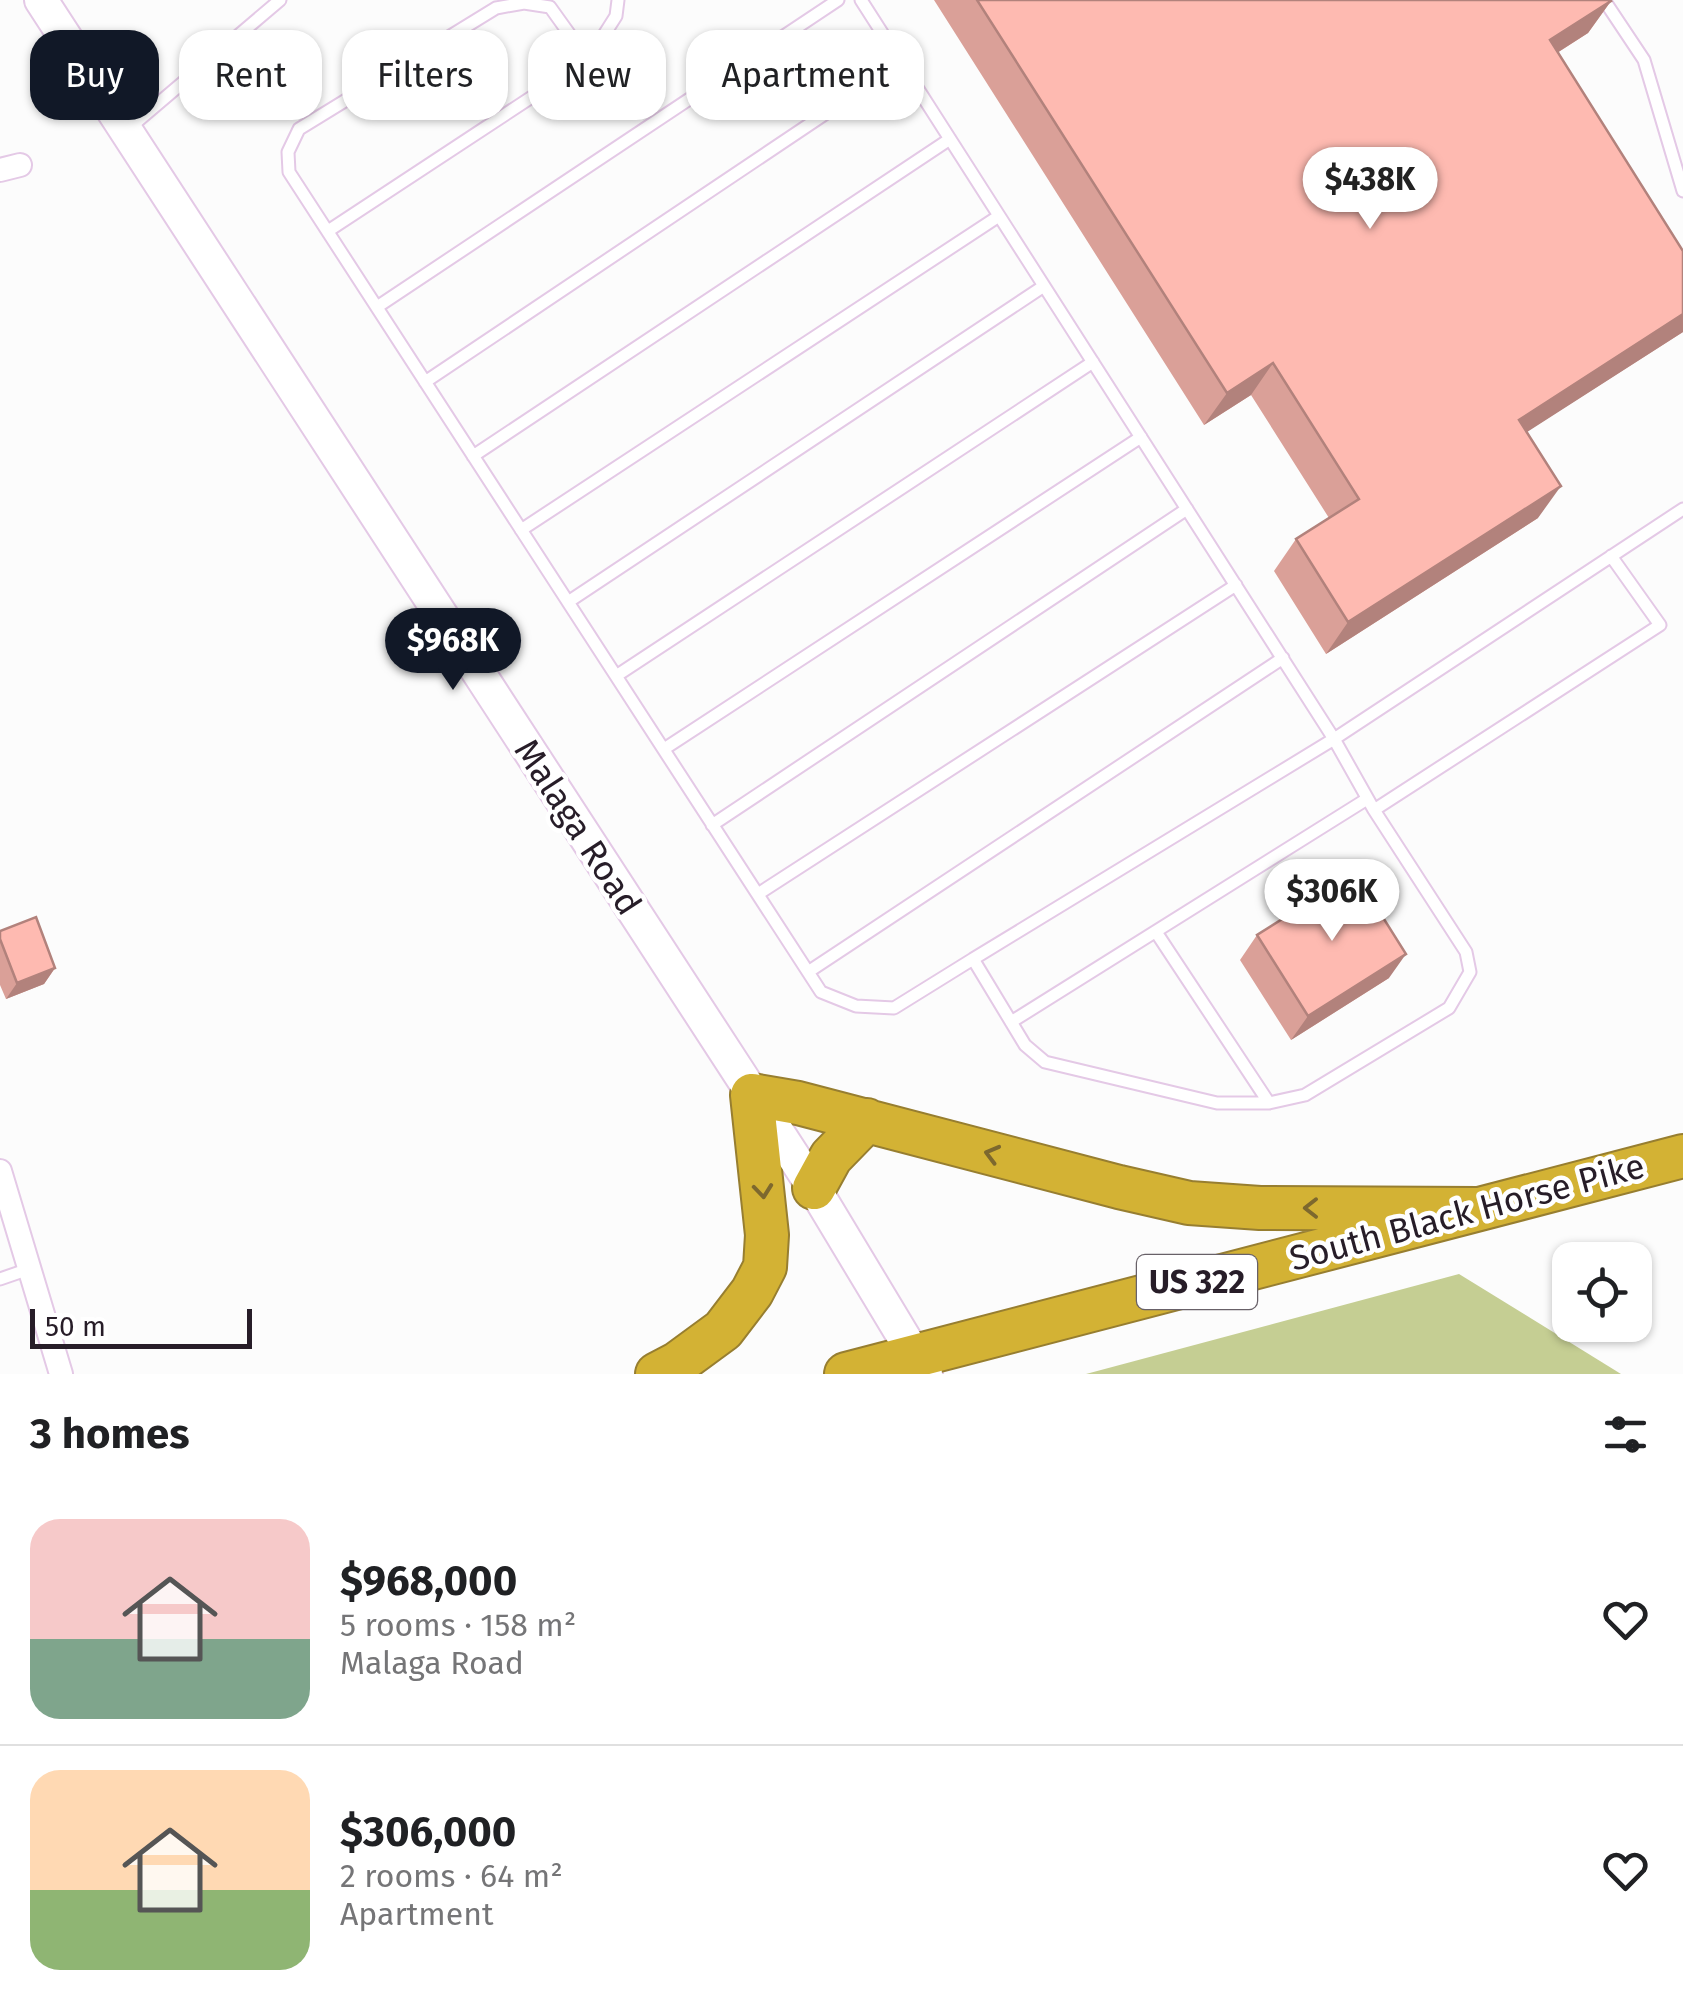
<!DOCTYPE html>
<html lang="en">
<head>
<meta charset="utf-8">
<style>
	body { margin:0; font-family:"Fira Sans",sans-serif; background:#f2f2f2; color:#202124; height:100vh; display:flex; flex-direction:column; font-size:38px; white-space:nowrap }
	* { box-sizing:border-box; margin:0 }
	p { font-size:32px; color:#757577 }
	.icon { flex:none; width:55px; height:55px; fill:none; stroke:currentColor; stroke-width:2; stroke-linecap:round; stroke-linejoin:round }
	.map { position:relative; height:1374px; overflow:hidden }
	.drawer { display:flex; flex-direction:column; background:#fff; flex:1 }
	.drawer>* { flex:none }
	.banner { position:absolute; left:30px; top:30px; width:1000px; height:90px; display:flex; gap:20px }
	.controls { position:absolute; left:1552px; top:1242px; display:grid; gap:20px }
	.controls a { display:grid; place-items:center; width:100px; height:100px; border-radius:20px; background:#fff; box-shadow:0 2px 8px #0004; font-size:50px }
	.scale { position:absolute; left:30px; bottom:25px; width:222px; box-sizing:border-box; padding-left:10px; border:5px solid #271d28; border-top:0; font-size:28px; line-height:35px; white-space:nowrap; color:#271d28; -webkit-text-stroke:8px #fff; paint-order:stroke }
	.price { position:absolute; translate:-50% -85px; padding:0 22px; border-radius:35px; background:#fff; color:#222; font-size:32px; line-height:65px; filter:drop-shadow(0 2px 5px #0008) }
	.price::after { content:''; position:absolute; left:50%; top:60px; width:30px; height:22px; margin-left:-15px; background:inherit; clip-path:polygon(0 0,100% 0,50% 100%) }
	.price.on { background:#111827; color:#fff }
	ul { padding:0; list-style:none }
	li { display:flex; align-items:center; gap:30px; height:250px; padding:0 30px }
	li+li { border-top:2px solid #e0e0e0 }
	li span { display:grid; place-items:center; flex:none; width:280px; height:200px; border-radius:30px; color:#555 }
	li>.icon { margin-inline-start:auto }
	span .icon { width:120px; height:120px; fill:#fffc; stroke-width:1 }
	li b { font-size:42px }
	h2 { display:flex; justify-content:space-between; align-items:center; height:120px; padding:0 30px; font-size:42px }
	.chip { padding:0 35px; border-radius:30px; background:#fff; box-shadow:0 2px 8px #0004; font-size:35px; line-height:90px }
	.chip.on { background:#111827; color:#fff }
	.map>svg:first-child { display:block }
	.green { fill:#c5ce93 }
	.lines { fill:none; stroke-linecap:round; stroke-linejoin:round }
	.lane-casing { stroke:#e4c9e6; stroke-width:15 }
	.street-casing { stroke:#e4c9e6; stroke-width:26 }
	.secondary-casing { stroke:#e4c9e6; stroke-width:36 }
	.highway-casing { stroke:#977e30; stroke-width:46 }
	.lane { stroke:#fff; stroke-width:11 }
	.street { stroke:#fff; stroke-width:22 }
	.secondary { stroke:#fff; stroke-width:32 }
	.highway { stroke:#d3b234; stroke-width:42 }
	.wall { fill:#daa098 }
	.shaded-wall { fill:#b2827c }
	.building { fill:#febab1; stroke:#b2827c; stroke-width:2.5 }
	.oneway { stroke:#7d682e }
	.labels { text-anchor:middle; stroke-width:9; stroke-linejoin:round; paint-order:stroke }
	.shield { fill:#fff; stroke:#686168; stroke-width:2.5 }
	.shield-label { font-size:32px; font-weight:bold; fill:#271d28 }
	.street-label { font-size:35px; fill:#271d28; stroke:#fff }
</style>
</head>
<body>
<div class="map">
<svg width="1683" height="1374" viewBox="0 0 1683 1374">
	<rect width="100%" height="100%" fill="#fcfcfc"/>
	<path class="green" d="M1459 1274 1621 1374H1086Z"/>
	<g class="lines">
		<defs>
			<path id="lane" d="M618 0 616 16 588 60 550 7 524 3 496 8 299 129 288 152 289 172 821 992 856 1006 894 1008 973 959
				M861 0 1334 739 1683 509
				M1604 0 1644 60 1683 191
				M127 130 280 0
				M328 231 588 60
				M377 307 838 0
				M425 382 901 63
				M473 456 950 139
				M521 530 999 216
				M568 602 1044 286
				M616 676 1093 362
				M664 749 1141 437
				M1374 810 1334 739 973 959 1025 1045 1045 1062 1217 1103H1269L1305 1095 1449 1008 1470 972 1466 952 1374 810 1660 625 1611 556
				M712 825 1187 509
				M758 894 1236 585
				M1156 932 1269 1103
				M808 972 1283 658
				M1011 1022 1367 799
				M0 1279 29 1269"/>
			<path id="street" d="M0 170 20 165
				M0 1171 61 1374"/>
			<path id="secondary" d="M41 0 814 1188 926 1374"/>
			<path id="highway" d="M814 1188 831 1157 867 1120
				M657 1374 678 1363 723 1330 752 1292 765 1267 767 1235 752 1095 798 1103 1119 1187 1189 1203 1260 1208 1478 1209
				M846 1374 1683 1156"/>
		</defs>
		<use href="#lane" class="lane-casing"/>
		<use href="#street" class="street-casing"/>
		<use href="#secondary" class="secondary-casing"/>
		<use href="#highway" class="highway-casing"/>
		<use href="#lane" class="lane"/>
		<use href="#street" class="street"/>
		<use href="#secondary" class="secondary"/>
		<use href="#highway" class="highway"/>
	</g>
	<path class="wall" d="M934 0H1610L1611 1 1588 33 1557 53 1683 332 1526 432 1538 518 1326 654 1274 571 1296 539 1329 518 1251 395 1204 425Z
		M0 931 55 968 44 984 6 999 0 985Z
		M1257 935 1389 978 1291 1040 1240 960Z"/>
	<path class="shaded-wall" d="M1611 1 1588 33 1527 72 1550 40Z
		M1683 314V332L1496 452 1519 420Z
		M1273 363 1251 395 1204 425 1227 393Z
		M1561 486 1538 518 1326 654 1348 622Z
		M1406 954 1389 978 1291 1040 1308 1016Z
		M55 968 44 984 6 999 17 983Z"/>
	<path class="building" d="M977 0H1610L1611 1 1550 40 1683 251V314L1519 420 1561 486 1348 622 1296 539 1359 499 1273 363 1227 393Z
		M1355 873 1406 954 1308 1016 1257 935Z
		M36 917 55 968 17 983 0 939V931Z"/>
	<defs><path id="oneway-chevron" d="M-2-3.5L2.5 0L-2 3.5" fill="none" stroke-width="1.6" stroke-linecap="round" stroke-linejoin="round" transform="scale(2.5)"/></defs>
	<g class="oneway">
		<use href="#oneway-chevron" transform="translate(992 1154) rotate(-165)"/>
		<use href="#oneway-chevron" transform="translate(763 1191) rotate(84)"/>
		<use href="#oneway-chevron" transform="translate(1311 1208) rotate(-180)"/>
	</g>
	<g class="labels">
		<rect class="shield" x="1137" y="1255" width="120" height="54" rx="8"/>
		<g class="shield-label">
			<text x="1197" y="1293">US 322</text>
		</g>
		<g class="street-label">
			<text transform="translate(578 827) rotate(57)" y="12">Malaga Road</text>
			<text transform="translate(1467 1212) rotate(-15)" y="12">South Black Horse Pike</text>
		</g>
	</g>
</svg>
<div class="controls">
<a><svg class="icon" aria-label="locate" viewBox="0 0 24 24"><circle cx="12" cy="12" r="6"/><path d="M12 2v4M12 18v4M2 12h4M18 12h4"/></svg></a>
</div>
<div class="scale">50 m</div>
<b class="price" style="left:1370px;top:232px">$438K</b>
<b class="price on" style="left:453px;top:693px">$968K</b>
<b class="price" style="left:1332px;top:944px">$306K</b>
<div class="banner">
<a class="chip on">Buy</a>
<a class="chip">Rent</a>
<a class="chip">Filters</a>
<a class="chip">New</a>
<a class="chip">Apartment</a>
</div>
</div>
<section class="drawer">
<h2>3 homes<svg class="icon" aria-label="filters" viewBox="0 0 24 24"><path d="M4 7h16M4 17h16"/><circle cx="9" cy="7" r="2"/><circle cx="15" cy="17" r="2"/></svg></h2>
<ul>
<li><span style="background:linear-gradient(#f6c9c9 60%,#7fa58c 0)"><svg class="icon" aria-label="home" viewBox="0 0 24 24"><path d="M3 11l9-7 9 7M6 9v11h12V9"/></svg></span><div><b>$968,000</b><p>5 rooms · 158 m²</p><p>Malaga Road</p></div><svg class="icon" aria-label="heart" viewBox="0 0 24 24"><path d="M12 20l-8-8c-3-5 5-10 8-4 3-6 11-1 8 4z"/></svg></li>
<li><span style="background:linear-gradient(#ffd9b3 60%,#8fb573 0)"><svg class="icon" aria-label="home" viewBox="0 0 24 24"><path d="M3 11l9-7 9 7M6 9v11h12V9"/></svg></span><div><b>$306,000</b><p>2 rooms · 64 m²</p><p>Apartment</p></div><svg class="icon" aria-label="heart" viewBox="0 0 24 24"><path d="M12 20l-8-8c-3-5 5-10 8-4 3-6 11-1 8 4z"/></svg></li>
</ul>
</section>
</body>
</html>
